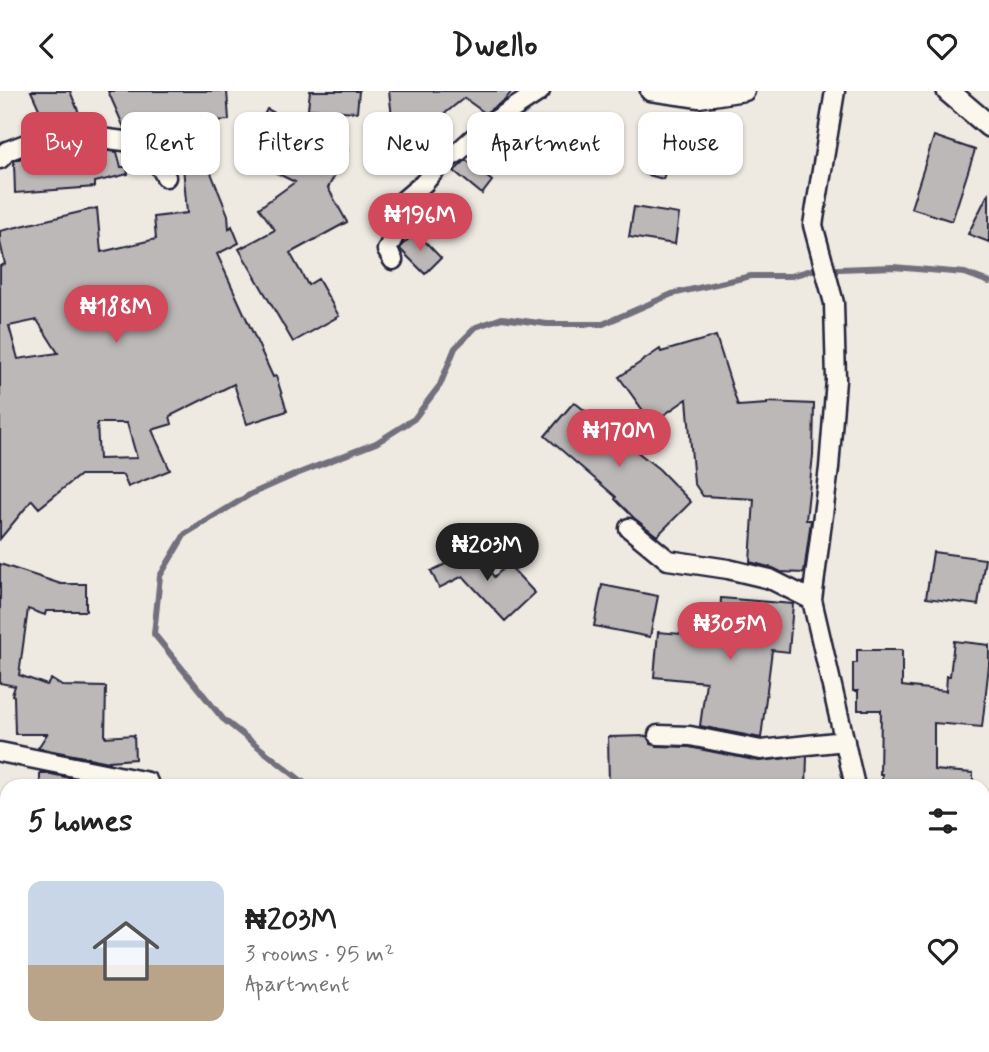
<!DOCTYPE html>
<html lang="en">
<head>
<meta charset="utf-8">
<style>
	body { margin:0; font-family:Mynerve,sans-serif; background:#f6f6f6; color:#222; height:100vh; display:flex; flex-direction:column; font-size:26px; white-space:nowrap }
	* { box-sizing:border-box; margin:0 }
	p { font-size:23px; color:#767676 }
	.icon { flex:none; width:38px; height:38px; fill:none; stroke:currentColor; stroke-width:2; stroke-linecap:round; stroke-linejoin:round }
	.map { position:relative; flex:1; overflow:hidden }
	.sheet { position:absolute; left:0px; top:688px; width:990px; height:275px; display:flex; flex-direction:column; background:#fff; border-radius:21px 21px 0 0; box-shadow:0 2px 5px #0004 }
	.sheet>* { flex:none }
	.top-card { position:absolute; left:21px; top:21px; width:948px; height:63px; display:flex; gap:14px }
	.price { position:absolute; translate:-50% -60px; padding:0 16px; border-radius:24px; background:#d1495b; color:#fff; font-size:23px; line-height:46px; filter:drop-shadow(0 2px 4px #0008) }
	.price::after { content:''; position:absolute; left:50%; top:42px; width:21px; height:16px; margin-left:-10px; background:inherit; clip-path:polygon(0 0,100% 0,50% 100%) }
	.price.selected { background:#222; color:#fff }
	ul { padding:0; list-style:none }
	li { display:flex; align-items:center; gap:21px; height:175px; padding:0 28px }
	li span { display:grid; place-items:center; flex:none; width:196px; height:140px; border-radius:14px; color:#555 }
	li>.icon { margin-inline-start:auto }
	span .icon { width:84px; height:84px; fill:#fffc; stroke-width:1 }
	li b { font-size:30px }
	h2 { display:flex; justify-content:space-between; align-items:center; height:84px; padding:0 28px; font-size:30px }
	.tag { padding:0 24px; border-radius:14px; background:#fff; box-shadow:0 2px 5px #0004; font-size:24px; line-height:63px }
	.tag.selected { background:#d1495b; color:#fff }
	header { display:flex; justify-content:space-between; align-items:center; height:91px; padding:0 28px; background:#fff; font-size:32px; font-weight:800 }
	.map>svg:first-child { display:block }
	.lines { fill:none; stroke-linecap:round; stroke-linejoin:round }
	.stream { stroke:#716f7c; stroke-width:6 }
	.building { fill:#bcb8b8; stroke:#22223b; stroke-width:2; fill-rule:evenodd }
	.minor-casing { stroke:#22223b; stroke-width:23 }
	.tertiary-casing { stroke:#22223b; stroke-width:26 }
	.minor { stroke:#fbf7ec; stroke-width:18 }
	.tertiary { stroke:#fbf7ec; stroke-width:21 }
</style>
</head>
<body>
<header><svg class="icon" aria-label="back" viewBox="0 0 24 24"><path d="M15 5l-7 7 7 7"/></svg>Dwello<svg class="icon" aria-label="heart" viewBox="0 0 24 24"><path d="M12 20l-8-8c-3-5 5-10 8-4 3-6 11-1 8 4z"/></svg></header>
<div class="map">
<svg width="989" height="961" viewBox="0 0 989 961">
	<rect width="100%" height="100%" fill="#eeeae2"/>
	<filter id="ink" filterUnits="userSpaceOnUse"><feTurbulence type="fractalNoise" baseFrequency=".0143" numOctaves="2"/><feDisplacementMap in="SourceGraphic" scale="14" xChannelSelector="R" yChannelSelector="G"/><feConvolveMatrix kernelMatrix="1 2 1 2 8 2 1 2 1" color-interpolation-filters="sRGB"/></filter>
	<g filter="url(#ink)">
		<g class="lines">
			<path class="stream" d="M308 695 223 628 154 543 160 485 185 443 251 403 294 384 376 352 414 328 440 294 455 257 476 236 502 227 547 233H603L672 203 751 185H791L812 179 893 176 965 182 989 191
				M14 961 18 956"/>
		</g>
		<path class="building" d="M31 0H70L81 27 65 34 47 36Z
			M108 0H227L229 29 197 31 194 26 184 31V23L153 38 152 36 139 42 125 39Z
			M310 0H359L357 21 308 18Z
			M389 0H512L505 9 485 22 464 7 422 41 394 44Z
			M267 18 348 59 328 97 347 131 290 162 308 194 318 188 339 225 293 251 239 158 275 139 259 117 295 91 243 66Z
			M655 22 674 25 667 69H669L663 88 645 83 654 57 650 56Z
			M934 45 975 59 952 130 911 117Z
			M101 59 117 61 121 76H127L128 83 95 91V96L15 102 14 70 26 65 51 63 52 77H101L97 60Z
			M466 69 492 90 482 103 454 80Z
			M207 72 228 124 229 138 232 135 239 152 217 163 273 286 276 285 287 320 247 333 234 293 170 325 172 333 152 339 170 379 128 396 123 384H80L39 417 32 409 0 448V175L5 173 0 151V140L97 117 101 161 156 148 154 126 187 122 183 75ZM37 229 58 262 18 268 9 235ZM97 332H127L137 367 99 368Z
			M989 101V151L968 143Z
			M634 116 679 123 675 153 629 146Z
			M416 141 441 167 425 183 400 158 402 154Z
			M716 245 738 315 767 313V311L814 313 813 364 806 429H811L804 482 781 481 773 477 750 471 754 408 703 405 694 392 687 308 652 332 619 286 660 258 661 261Z
			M574 311 659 378 691 411 657 445 634 427 615 408 616 406 545 345Z
			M476 458 494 486 508 473 535 502 505 530 463 485 439 497 431 480Z
			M933 461 985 468 978 514 926 507Z
			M0 473 61 493H86V520H46L45 524 28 518 19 584 47 594 51 588 62 595 106 596 105 646 134 644 135 668 109 670V671L38 657 47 643H15L14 605 12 604 15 595 0 592Z
			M602 494 658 505 650 546 594 535Z
			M721 507 793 513 789 561 772 559 761 647 700 635 706 591 654 586 658 541 719 546Z
			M954 550 989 554V574L982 636 934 632V679L973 682V695H882V683H880L881 619H858V600H853V572H857V559H902V595L946 600 947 585H950Z
			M647 645 651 653 657 655 689 656 759 670 807 665 806 695 609 693 608 646Z
			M40 682H46L109 695H40Z"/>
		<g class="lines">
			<defs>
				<path id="minor" d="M650 0 699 7 745 0
					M835 0 813 134 834 212 836 289 829 377 812 509 855 695
					M0 68 7 60 31 51 63 45 100 47 132 51 155 67 166 86
					M393 169 387 159 400 133 397 119 404 109 424 92 440 73 458 61 488 34 540 0
					M629 437 668 469 728 478 770 488 812 509
					M658 644 690 645 761 659 845 650
					M0 661 148 691
					M747 956 752 961
					M909 956 911 961
					M974 961 989 954"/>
				<path id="tertiary" d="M948 0 989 35"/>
			</defs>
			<use href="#minor" class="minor-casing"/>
			<use href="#tertiary" class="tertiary-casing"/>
			<use href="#minor" class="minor"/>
			<use href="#tertiary" class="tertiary"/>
		</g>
	</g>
</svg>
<b class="price" style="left:420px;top:162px">₦196M</b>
<b class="price" style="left:116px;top:254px">₦188M</b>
<b class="price" style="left:619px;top:378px">₦170M</b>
<b class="price selected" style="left:487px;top:492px">₦203M</b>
<b class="price" style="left:730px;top:571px">₦305M</b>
<div class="top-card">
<a class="tag selected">Buy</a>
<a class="tag">Rent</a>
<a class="tag">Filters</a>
<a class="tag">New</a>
<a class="tag">Apartment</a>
<a class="tag">House</a>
</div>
<section class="sheet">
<h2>5 homes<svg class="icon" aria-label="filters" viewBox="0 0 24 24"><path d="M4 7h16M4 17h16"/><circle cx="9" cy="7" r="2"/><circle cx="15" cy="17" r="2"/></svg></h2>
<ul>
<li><span style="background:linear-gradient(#c9d6e8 60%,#b9a48a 0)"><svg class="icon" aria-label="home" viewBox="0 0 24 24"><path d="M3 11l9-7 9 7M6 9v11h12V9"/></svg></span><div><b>₦203M</b><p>3 rooms · 95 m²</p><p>Apartment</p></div><svg class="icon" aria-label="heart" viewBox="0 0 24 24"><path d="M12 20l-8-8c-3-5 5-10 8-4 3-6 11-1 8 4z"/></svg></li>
</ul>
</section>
</div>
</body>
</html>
